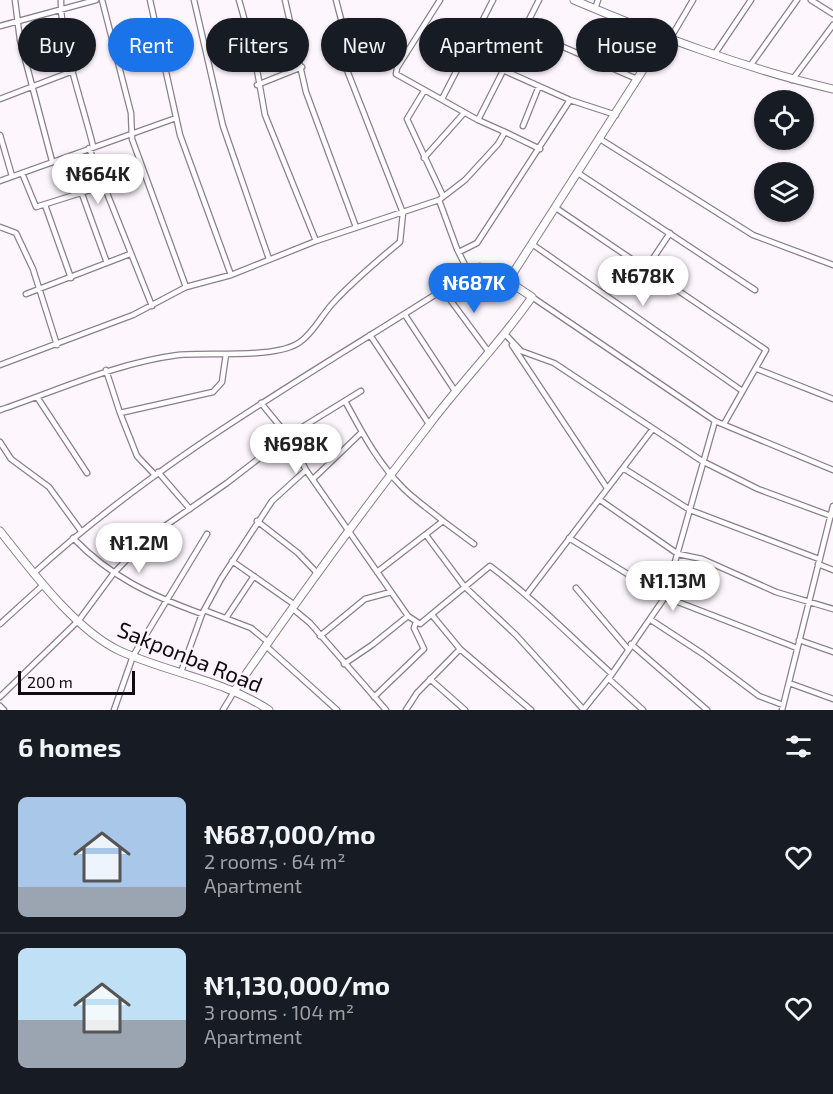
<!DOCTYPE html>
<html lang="en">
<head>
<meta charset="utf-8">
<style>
	body { margin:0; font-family:"Exo 2",sans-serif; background:#242831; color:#f1f3f6; height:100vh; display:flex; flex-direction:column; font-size:22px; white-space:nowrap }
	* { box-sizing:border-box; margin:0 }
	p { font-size:20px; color:#9ea1a6 }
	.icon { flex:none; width:33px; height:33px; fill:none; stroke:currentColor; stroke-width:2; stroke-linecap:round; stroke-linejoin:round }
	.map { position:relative; height:710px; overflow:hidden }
	.sheet { display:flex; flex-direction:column; background:#171b24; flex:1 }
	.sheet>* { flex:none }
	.top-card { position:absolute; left:18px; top:18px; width:798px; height:54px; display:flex; gap:12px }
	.buttons { position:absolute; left:754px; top:90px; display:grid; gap:12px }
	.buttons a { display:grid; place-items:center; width:60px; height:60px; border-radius:50%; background:#171b24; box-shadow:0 2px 4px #0004; font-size:30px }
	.scale { position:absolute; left:18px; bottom:15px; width:117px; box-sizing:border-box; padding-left:6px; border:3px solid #100b10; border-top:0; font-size:16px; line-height:21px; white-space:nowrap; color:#100b10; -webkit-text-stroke:4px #fdf6fd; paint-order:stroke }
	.price { position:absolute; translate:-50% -51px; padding:0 14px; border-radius:21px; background:#fff; color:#222; font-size:20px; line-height:39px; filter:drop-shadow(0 2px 3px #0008) }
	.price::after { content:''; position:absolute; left:50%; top:36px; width:18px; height:14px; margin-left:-9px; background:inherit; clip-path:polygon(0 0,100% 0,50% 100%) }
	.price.active { background:#1a73e8; color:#fff }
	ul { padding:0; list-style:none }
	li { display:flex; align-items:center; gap:18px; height:150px; padding:0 18px }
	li+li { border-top:2px solid #363941 }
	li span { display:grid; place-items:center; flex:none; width:168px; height:120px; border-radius:9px; color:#555 }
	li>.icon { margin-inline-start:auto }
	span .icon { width:72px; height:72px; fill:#fffc; stroke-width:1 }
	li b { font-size:26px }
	h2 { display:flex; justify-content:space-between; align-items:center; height:72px; padding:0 18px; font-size:26px }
	.chip { padding:0 21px; border-radius:27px; background:#171b24; box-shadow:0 2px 4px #0004; font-size:21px; line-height:54px }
	.chip.active { background:#1a73e8; color:#fff }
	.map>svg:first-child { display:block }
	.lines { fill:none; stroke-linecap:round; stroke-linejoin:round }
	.street-casing { stroke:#8c7e8d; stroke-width:7 }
	.secondary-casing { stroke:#8c7e8d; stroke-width:9 }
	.street { stroke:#fff; stroke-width:4.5 }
	.secondary { stroke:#fff; stroke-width:7 }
	.labels { text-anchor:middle; stroke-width:5; stroke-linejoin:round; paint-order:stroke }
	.street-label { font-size:22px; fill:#100b10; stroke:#fdf6fd }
</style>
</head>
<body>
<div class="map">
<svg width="833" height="710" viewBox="0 0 833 710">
	<rect width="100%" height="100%" fill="#fdf6fd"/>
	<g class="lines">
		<defs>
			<path id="street" d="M15 0 20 40 52 161
				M61 0C60 43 83 104 93 146
				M102 0 131 113 132 139 186 287
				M150 0 180 135 231 275
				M194 0 223 126 269 259
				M239 0 254 53 265 115 316 241
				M285 0 306 92 356 227
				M440 0 397 68 396 74 478 120
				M811 0 833 14
				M595 9 598 0
				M0 26 96 0
				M524 30 637 79
				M670 39 693 0
				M714 55 751 0
				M750 66 797 0
				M505 71 570 100 616 115
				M792 80 833 25
				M257 85 302 67
				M424 91 407 119 443 196
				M0 99 73 71
				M442 99 493 0
				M523 126 539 86
				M505 132 540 149
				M0 135 12 176
				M600 139 753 235 833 265
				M89 148 152 306
				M424 158 464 113
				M22 173 36 207 103 186
				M578 173 755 290
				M0 181 176 118
				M82 194 107 263
				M439 200 457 249 469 273
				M45 205 71 278
				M556 208 766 350 724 424
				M0 227 16 233 33 269 57 345
				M532 244 741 390
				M459 252 477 243 570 100
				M646 269 670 233
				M443 290 488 351
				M26 294 130 254
				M532 297 715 421 833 470
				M405 315 455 391
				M370 335 429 424
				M506 335 521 351 554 363 702 461 758 489 831 516
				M512 345 607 488
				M0 365 133 315 186 287 231 275 316 241 439 200 465 180 498 144 505 132 478 120 539 0
				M757 369 833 399
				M106 370 120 413 213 392 222 382 226 354
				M37 397 87 473
				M345 401C362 432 377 462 403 488 415 500 430 510 443 521
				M261 403 288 436 306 470 408 616 420 624 490 566C534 599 572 638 612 674
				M0 410C59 390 116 363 178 355 208 352 277 359 300 342 314 332 321 316 333 303 353 281 377 261 400 242L403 213 345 65 347 42 336 0
				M120 413 137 456 155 475
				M0 442 11 459 49 487 81 531
				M623 468 690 510 819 559
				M158 472 190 509
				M313 479 361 433
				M600 500 678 554 702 559 776 592 833 609
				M257 521 298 553 318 574
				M426 535 464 586 516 635 583 709
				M73 538C112 578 150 595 202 614
				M569 538 665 597 797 648
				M232 561 295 605
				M818 564 833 570
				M377 572 443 521 474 544
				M33 574C167 451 328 365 480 266L508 281
				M576 588 628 649
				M527 594 652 430
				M292 608 310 623 386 710
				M204 610 251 628 268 642
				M432 615 460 649 531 710
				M226 618 254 576
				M651 620 703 654 759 696 783 705
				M0 624 43 585
				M320 636 365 599 391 592
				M799 640 833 652
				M631 644 707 710
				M266 646 337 710
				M344 664 372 645 408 616
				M181 672 202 614 221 579 272 501 306 470
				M430 679 465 710
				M609 679 643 710
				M789 683 833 699
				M0 697 79 620 113 574 132 554 165 526 227 483 288 436 361 391
				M374 697 424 649 414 628 416 622
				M0 706 4 710
				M114 710 133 656 207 534
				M223 710 235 690
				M406 710 417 693 460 649
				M583 710 612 674 665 597 715 421
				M782 710 833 506"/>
			<path id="secondary" d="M574 0C659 36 743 68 833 89
				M0 531C31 570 75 630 120 651 169 673 223 680 269 710
				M235 690C297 600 362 511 429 425 462 381 501 342 532 297L508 281 664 37"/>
		</defs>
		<use href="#street" class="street-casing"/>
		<use href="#secondary" class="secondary-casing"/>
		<use href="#street" class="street"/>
		<use href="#secondary" class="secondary"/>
	</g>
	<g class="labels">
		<g class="street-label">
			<text transform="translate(190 657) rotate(22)" y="8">Sakponba Road</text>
		</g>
	</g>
</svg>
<div class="buttons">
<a><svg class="icon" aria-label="locate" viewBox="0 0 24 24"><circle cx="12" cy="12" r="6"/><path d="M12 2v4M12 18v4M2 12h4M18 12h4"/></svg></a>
<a><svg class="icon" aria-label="layers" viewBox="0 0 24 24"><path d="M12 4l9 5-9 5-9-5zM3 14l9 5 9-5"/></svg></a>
</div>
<div class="scale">200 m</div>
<b class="price" style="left:98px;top:205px">₦664K</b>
<b class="price" style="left:643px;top:307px">₦678K</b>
<b class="price active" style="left:474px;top:314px">₦687K</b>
<b class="price" style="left:296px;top:475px">₦698K</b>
<b class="price" style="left:139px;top:574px">₦1.2M</b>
<b class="price" style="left:673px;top:612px">₦1.13M</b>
<div class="top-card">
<a class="chip">Buy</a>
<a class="chip active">Rent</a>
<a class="chip">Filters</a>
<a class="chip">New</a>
<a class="chip">Apartment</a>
<a class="chip">House</a>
</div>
</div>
<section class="sheet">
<h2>6 homes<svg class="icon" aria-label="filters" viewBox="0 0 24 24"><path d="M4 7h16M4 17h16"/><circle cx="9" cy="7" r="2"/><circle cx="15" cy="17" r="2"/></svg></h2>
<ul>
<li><span style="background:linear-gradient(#a9c7e8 75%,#9aa5b1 0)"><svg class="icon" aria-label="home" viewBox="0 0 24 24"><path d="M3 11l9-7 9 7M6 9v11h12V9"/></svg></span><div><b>₦687,000/mo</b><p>2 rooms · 64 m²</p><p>Apartment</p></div><svg class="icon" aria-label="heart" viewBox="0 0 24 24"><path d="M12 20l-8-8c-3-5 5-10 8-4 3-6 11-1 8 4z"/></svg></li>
<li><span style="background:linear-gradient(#bfe0f5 60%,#9aa5b1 0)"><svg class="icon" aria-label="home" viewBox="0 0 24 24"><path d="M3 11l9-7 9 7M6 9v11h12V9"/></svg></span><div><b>₦1,130,000/mo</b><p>3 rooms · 104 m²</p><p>Apartment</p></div><svg class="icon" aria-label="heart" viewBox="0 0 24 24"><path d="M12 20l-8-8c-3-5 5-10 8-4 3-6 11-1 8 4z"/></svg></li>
</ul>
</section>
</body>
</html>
